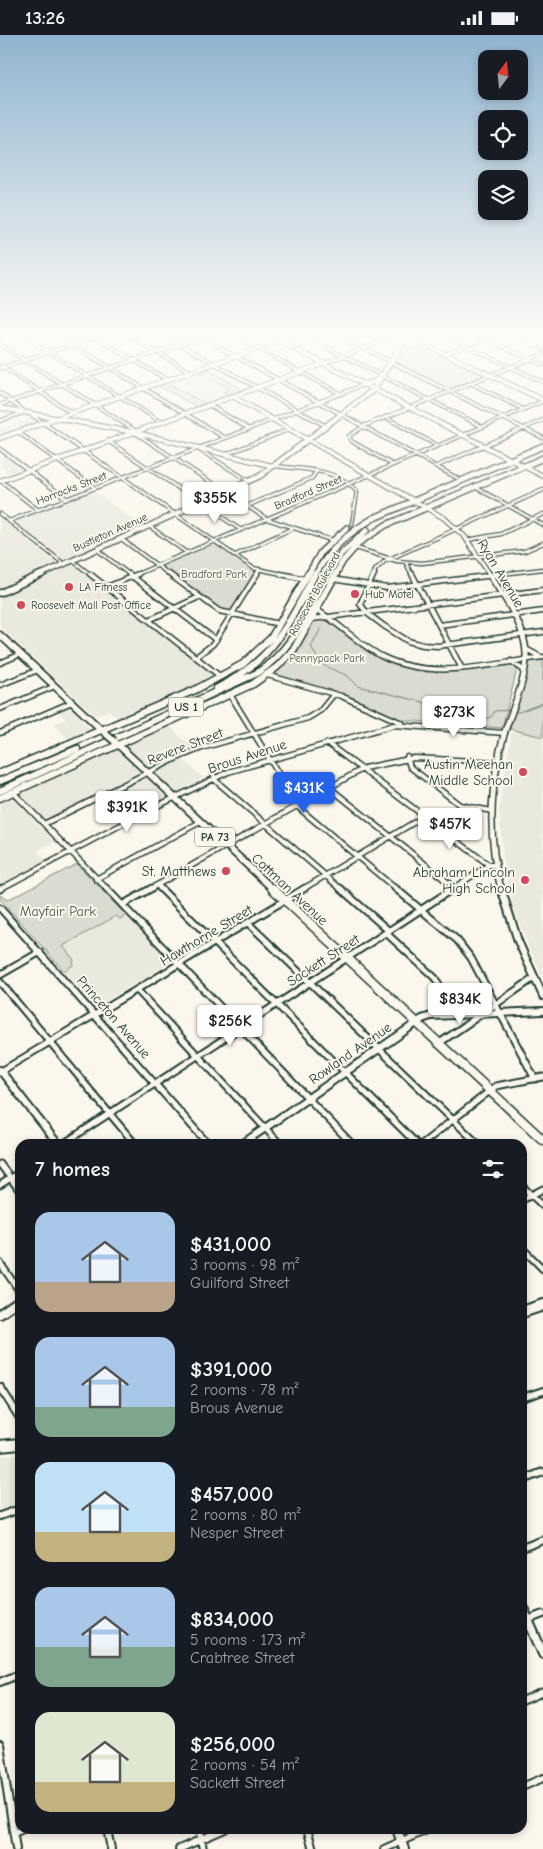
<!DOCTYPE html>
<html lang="en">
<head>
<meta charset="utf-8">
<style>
	body { margin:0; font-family:"Comic Neue",sans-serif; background:#242831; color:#f1f3f6; height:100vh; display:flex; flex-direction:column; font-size:19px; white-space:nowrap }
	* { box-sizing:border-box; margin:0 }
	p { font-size:16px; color:#9ea1a6 }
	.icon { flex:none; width:28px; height:28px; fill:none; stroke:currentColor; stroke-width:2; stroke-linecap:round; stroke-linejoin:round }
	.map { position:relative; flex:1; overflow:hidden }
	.side { position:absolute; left:15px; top:1104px; width:512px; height:695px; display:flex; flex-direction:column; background:#171b24; border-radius:15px; box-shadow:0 2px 8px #0003 }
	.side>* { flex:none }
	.needle { width:32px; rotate:15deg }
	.tools { position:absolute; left:478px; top:15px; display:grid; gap:10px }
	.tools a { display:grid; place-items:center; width:50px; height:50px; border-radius:10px; background:#171b24; box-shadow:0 2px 8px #0003; font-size:25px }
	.price { position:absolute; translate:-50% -42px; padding:0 11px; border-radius:5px; background:#fff; color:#222; font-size:16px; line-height:32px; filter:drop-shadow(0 1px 2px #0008) }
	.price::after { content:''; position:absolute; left:50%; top:30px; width:15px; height:11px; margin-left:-8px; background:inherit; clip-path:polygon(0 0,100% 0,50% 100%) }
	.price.selected { background:#2563eb; color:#fff }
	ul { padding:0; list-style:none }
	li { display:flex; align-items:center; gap:15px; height:125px; padding:0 20px }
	li span { display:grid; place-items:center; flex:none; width:140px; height:100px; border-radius:15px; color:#555 }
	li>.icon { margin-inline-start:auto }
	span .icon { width:60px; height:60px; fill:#fffc; stroke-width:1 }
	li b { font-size:21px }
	h2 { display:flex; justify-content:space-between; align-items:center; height:60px; padding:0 20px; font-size:21px }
	.status { display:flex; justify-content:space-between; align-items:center; height:35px; padding:0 25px; background:#171b24; direction:ltr }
	.status svg { height:14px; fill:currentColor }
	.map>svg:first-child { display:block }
	.built { fill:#eae9de }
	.green { fill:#dbdcd1; stroke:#7d8c82 }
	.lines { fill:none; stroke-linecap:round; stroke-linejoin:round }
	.stream { stroke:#74847b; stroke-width:1 }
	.street-far3-casing { stroke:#1f3d34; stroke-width:5 }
	.street-far2-casing { stroke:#1f3d34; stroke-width:7 }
	.street-far1-casing { stroke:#1f3d34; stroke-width:9 }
	.street-casing { stroke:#1f3d34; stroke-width:10 }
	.secondary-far3-casing { stroke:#1f3d34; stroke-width:6 }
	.secondary-far2-casing { stroke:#1f3d34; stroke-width:8 }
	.secondary-far1-casing { stroke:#1f3d34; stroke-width:10 }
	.secondary-casing { stroke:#1f3d34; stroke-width:12 }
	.primary-far3-casing { stroke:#1f3d34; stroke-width:7 }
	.primary-far2-casing { stroke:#1f3d34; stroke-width:9 }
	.primary-far1-casing { stroke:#1f3d34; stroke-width:11 }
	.primary-casing { stroke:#1f3d34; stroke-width:14 }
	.highway-far1-casing { stroke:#1f3d34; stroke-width:8 }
	.highway-casing { stroke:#1f3d34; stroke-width:9 }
	.street-far3 { stroke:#fbf7ec; stroke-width:2.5 }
	.street-far2 { stroke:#fbf7ec; stroke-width:4 }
	.street-far1 { stroke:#fbf7ec; stroke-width:5 }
	.street { stroke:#fbf7ec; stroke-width:6 }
	.secondary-far3 { stroke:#fbf7ec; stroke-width:4 }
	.secondary-far2 { stroke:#fbf7ec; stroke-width:5 }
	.secondary-far1 { stroke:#fbf7ec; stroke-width:6 }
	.secondary { stroke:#fbf7ec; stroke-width:8 }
	.primary-far3 { stroke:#fbf7ec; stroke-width:4.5 }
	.primary-far2 { stroke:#fbf7ec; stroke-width:5.5 }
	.primary-far1 { stroke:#fbf7ec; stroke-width:8 }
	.primary { stroke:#fbf7ec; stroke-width:10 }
	.highway-far1 { stroke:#fbf7ec; stroke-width:5 }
	.highway { stroke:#fbf7ec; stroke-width:6 }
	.primary-bridge-casing { stroke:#1f3d34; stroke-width:9; stroke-linecap:butt }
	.primary-bridge { stroke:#fbf7ec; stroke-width:5.5 }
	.poi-dot { fill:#d1495b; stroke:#fbf7ec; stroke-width:2 }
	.labels { text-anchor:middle; stroke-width:4; stroke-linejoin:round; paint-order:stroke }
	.far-street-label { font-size:11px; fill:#1f3d34; stroke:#fbf7ec }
	.far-park-label { font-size:11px; fill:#455d53; stroke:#fbf7ec }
	.far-poi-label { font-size:11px; fill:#1f3d34; stroke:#fbf7ec; text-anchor:start }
	.shield { fill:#fbf7ec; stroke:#61756b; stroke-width:1 }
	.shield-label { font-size:12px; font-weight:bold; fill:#1f3d34 }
	.street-label { font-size:14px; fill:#1f3d34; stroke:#fbf7ec }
	.poi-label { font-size:14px; fill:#1f3d34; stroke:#fbf7ec; text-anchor:end }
	.park-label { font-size:14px; fill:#455d53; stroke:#fbf7ec }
</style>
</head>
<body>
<div class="status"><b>13:26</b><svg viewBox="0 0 49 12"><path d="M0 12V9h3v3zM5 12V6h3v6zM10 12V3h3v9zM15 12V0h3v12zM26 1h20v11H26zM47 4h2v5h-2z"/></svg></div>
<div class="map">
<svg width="543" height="1814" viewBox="0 0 543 1814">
	<rect width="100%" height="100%" fill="#fbf7ec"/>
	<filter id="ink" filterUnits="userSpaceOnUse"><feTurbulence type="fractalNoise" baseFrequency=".02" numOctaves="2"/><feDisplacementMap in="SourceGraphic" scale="10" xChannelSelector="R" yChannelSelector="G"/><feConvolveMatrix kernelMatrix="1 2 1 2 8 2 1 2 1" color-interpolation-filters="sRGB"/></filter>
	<g filter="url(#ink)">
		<path class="built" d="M208 334 243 355 197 372 159 351Z
			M32 383 39 387 0 401V394Z
			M6 422 24 435 11 440 0 432V424Z
			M93 455 142 491 64 525 14 486Z
			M0 482 6 488 56 528 0 553Z
			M72 528 215 641 118 684 109 675 96 681 0 592V562Z
			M69 672 90 694 68 704 54 689 66 684 59 676Z
			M169 691 193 713 177 719 203 743 175 758 127 712V709Z
			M512 695 528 696 543 701V942L531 917 512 869 503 822 499 775Z
			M116 715 167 762 147 773 138 764 122 773 104 755 46 785 20 759 19 757Z
			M12 763 55 807 37 816 46 825 0 850V768Z
			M117 880 120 884 126 880 171 927 96 972 64 936 70 933 63 911Z
			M20 1419V1470L0 1477V1421Z"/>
		<path class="green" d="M425 312 484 340 449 354 396 327 405 313 416 315Z
			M208 334 243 355 229 360 223 357 230 354 201 337Z
			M167 348 206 369 197 372 159 351Z
			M214 506 259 535 232 580 225 579 157 530Z
			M322 584C337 588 364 613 379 622 419 646 467 634 510 628L518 631 502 693 401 685 351 662 274 639 299 610 313 586Z
			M543 624V702L510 694 529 626Z
			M77 829 126 880 120 884 116 881 63 911 74 925 73 930 64 936 0 864V860L7 865Z"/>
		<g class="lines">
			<path class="stream" d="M322 592 311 611 316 621 325 631 348 641 358 651 423 667 448 684 478 686 491 682 495 676 510 675
				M514 676 519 677 543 668"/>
			<defs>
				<path id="street-far3" d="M23 301 161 387
					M58 301 225 403
					M129 301 191 337
					M165 301 324 390
					M199 301 457 443
					M235 301 341 359
					M304 301 483 392
					M339 301 543 403
					M373 301 383 306
					M445 301 543 347
					M479 301 543 330
					M514 301 543 314
					M94 302 168 345
					M0 310 136 396
					M445 319 492 301
					M322 329 396 301
					M1 331 72 378
					M0 333 99 301
					M470 348 523 374
					M0 358 25 377 0 386
					M0 370 206 301
					M209 370 249 394
					M29 378 253 533 287 540
					M385 382 438 411
					M18 397 95 453
					M137 399 267 484 331 505
					M108 406 241 495
					M0 414 67 464
					M198 414 249 446
					M224 420 290 394
					M393 430 351 406 349 401 364 391 543 319
					M273 431C300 434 339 433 357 457L352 489
					M437 431 543 385
					M0 445 38 475
					M475 452 543 490
					M247 471 312 443 316 437
					M0 479 64 529
					M9 486 363 350
					M149 491 187 518
					M120 503 170 540
					M467 505 501 499 543 479
					M353 512 397 526 422 528 525 516 543 508
					M96 514 130 540
					M234 521 293 493
					M72 525 91 540
					M406 528 412 540
					M135 540 543 366
					M256 540 259 535
					M373 540 376 534 385 526 543 455
					M493 540 543 534"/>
				<path id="street-far2" d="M90 539 221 642
					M129 539 216 605
					M169 539 219 576 279 589
					M281 539 305 544
					M374 539 360 569 368 579 384 591 408 606 423 610 438 611 543 597
					M412 539 461 632
					M333 544 387 553 503 539
					M107 552 138 539
					M317 575C340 589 359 610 383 622 433 646 491 629 543 622
					M312 584 543 555
					M149 585 199 562
					M439 590 543 576
					M526 614 539 621
					M196 622 213 609 257 539
					M511 626 522 634
					M0 628 21 619
					M267 640 341 661 402 688
					M0 650 38 635
					M231 661 300 774 396 854
					M0 674 55 651
					M0 698 72 667
					M327 708 489 830
					M407 722 410 732 460 770 492 776
					M214 741 215 745 341 854
					M330 753 455 853
					M13 757 107 854
					M44 789 177 723 202 713 308 683 321 675 334 659
					M96 844 200 787
					M158 851 161 854
					M0 854 149 775 228 737 394 690 505 698
					M150 854 364 733 414 723 497 727
					M303 854 423 782
					M452 854 489 830H496"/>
				<path id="street-far1" d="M106 853 352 1109
					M160 853 417 1109
					M340 853 389 896
					M395 853 457 905 471 923 535 1044
					M0 854 2 853
					M122 870 152 853
					M0 873 208 1109
					M248 888 478 1109
					M386 898 435 943 454 980
					M0 940 40 917
					M0 947 135 1109
					M137 955 280 1109
					M438 1009 534 943
					M0 1037 305 853
					M63 1109 454 853
					M422 1109 496 1051 543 1042
					M0 1129 20 1156
					M0 1150 20 1137
					M522 1151 543 1171
					M522 1165 543 1154
					M522 1213 543 1234
					M0 1228 20 1257"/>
				<path id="street" d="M0 1352 20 1383
					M522 1363 543 1356
					M522 1445 543 1437
					M0 1481 20 1474
					M522 1513 543 1505
					M522 1587 543 1579
					M0 1647 20 1639
					M522 1666 543 1657
					M0 1709 16 1814
					M522 1752 543 1743
					M107 1794 111 1814
					M199 1794 203 1814
					M307 1794 313 1814
					M14 1798 23 1794
					M179 1814 225 1794
					M384 1814 429 1794"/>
				<path id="secondary-far3" d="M270 301 543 441
					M407 301 543 365
					M0 302 3 301
					M232 361 444 483 465 502 490 540
					M0 373 133 397 273 431
					M0 403 294 301
					M0 446 322 329"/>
				<path id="secondary-far2" d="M489 539C504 562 525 590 526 618 527 643 513 672 505 696 490 748 487 802 501 854"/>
				<path id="secondary-far1" d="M501 853 518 906 543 961
					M0 1035 58 1109
					M242 1109 422 984 431 981 543 976
					M15 1269 20 1265"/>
				<path id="secondary" d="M0 1279 17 1267
					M522 1571 543 1619
					M397 1794 404 1814"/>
				<path id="primary-far3" d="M364 350 379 345
					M40 540 260 441 373 355 407 301"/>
				<path id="primary-far2" d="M0 558 42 539
					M0 600 106 699
					M115 707 273 854"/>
				<path id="primary-far1" d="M272 853 543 1105"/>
				<path id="primary" d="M522 1277 543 1270
					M0 1411 20 1409"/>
				<path id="highway-far1" d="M308 540 321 517 347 493
					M315 540C330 514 348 498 374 483L543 411
					M328 540 341 519 367 495
					M335 540 343 526 360 507 386 490 543 423"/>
				<path id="highway" d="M216 654C274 624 286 593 315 539
					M0 738 195 655 243 629 271 603 308 539
					M0 746 77 714
					M0 756 257 638C294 614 307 576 328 539
					M0 763 253 649 277 632 294 614 336 539"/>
			</defs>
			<use href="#street-far3" class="street-far3-casing"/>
			<use href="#street-far2" class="street-far2-casing"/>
			<use href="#street-far1" class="street-far1-casing"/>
			<use href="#street" class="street-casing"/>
			<use href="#secondary-far3" class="secondary-far3-casing"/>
			<use href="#secondary-far2" class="secondary-far2-casing"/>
			<use href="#secondary-far1" class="secondary-far1-casing"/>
			<use href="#secondary" class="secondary-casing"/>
			<use href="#primary-far3" class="primary-far3-casing"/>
			<use href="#primary-far2" class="primary-far2-casing"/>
			<use href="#primary-far1" class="primary-far1-casing"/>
			<use href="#primary" class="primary-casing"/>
			<use href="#highway-far1" class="highway-far1-casing"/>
			<use href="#highway" class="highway-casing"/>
			<use href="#street-far3" class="street-far3"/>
			<use href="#street-far2" class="street-far2"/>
			<use href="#street-far1" class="street-far1"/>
			<use href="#street" class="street"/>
			<use href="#secondary-far3" class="secondary-far3"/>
			<use href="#secondary-far2" class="secondary-far2"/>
			<use href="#secondary-far1" class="secondary-far1"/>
			<use href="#secondary" class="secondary"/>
			<use href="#primary-far3" class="primary-far3"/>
			<use href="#primary-far2" class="primary-far2"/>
			<use href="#primary-far1" class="primary-far1"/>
			<use href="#primary" class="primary"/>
			<use href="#highway-far1" class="highway-far1"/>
			<use href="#highway" class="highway"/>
			<defs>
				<path id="primary-bridge" d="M106 699 114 706"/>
			</defs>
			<use href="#primary-bridge" class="primary-bridge-casing"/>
			<use href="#primary-bridge" class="primary-bridge"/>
		</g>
	</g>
	<linearGradient id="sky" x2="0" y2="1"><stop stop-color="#90b4cf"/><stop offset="0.54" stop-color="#fdfbf6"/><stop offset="1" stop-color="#fdfbf6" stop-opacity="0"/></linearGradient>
	<rect width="543" height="555" fill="url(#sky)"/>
	<g class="poi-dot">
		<circle cx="69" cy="552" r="5"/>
		<circle cx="355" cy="559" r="5"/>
		<circle cx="21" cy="570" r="5"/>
		<circle cx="523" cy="737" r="5"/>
		<circle cx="226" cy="836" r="5"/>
		<circle cx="525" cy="845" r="5"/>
	</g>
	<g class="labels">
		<g class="far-street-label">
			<text transform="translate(71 453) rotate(-21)" y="4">Horrocks Street</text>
			<text transform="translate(308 457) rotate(-23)" y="4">Bradford Street</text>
			<text transform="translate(110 497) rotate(-24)" y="4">Bustleton Avenue</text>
			<text transform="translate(314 559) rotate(-61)" y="4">Roosevelt Boulevard</text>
		</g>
		<g class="far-park-label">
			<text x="214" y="543">Bradford Park</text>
			<text x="327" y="627">Pennypack Park</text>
		</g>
		<g class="far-poi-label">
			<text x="79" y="556">LA Fitness</text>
			<text x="365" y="563">Hub Motel</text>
			<text x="31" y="574">Roosevelt Mall Post Office</text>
		</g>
		<g class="shield">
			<rect x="168.5" y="662.5" width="35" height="19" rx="4"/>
			<rect x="195" y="792.5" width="40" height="19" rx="4"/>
		</g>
		<g class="shield-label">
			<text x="186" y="676">US 1</text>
			<text x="215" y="806">PA 73</text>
		</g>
		<g class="street-label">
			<text transform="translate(501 538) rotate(59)" y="5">Ryan Avenue</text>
			<text transform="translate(185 711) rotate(-21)" y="5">Revere Street</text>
			<text transform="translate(247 721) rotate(-18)" y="5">Brous Avenue</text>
			<text transform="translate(290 854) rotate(43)" y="5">Cottman Avenue</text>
			<text transform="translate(206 900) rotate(-31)" y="5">Hawthorne Street</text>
			<text transform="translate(323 925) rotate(-33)" y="5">Sackett Street</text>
			<text transform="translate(114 982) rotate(49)" y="5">Princeton Avenue</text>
			<text transform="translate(350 1018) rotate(-35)" y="5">Rowland Avenue</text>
		</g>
		<g class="poi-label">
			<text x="513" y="734">Austin Meehan<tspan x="513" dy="16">Middle School</tspan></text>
			<text x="216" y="841">St. Matthews</text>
			<text x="515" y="842">Abraham Lincoln<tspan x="515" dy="16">High School</tspan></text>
		</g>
		<g class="park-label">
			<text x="58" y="881">Mayfair Park</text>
		</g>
	</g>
</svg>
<div class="tools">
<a><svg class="needle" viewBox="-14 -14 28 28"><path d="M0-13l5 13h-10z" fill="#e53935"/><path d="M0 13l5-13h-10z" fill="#9ea1a6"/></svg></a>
<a><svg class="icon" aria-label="locate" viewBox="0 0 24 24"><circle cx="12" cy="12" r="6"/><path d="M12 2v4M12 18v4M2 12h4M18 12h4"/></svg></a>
<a><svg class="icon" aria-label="layers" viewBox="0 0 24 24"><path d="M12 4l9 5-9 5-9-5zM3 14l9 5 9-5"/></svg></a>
</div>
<b class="price" style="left:215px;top:489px">$355K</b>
<b class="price" style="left:454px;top:703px">$273K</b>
<b class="price selected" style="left:304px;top:779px">$431K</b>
<b class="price" style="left:127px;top:798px">$391K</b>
<b class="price" style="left:450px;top:815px">$457K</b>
<b class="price" style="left:460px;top:990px">$834K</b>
<b class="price" style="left:230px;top:1012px">$256K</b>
<section class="side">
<h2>7 homes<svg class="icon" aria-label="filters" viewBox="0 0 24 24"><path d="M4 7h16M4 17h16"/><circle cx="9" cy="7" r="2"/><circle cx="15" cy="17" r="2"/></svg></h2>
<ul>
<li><span style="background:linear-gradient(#a9c7e8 70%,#b9a48a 0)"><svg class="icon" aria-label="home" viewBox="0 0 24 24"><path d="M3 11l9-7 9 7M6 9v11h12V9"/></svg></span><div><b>$431,000</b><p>3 rooms · 98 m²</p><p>Guilford Street</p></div></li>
<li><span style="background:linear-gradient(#a9c7e8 70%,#7fa58c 0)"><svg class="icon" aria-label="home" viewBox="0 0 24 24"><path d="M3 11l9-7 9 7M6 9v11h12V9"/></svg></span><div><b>$391,000</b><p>2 rooms · 78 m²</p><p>Brous Avenue</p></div></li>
<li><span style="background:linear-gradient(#bfe0f5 70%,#c2b280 0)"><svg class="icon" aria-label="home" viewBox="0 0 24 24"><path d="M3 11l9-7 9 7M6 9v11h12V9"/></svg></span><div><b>$457,000</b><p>2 rooms · 80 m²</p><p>Nesper Street</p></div></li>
<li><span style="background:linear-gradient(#a9c7e8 60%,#7fa58c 0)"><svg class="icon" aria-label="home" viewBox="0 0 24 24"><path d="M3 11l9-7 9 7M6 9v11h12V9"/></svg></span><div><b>$834,000</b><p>5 rooms · 173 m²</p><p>Crabtree Street</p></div></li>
<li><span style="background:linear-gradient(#dfe7d0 70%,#c2b280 0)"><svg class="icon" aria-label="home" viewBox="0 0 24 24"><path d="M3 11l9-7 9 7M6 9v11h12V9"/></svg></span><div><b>$256,000</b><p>2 rooms · 54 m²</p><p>Sackett Street</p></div></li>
</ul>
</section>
</div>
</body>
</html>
